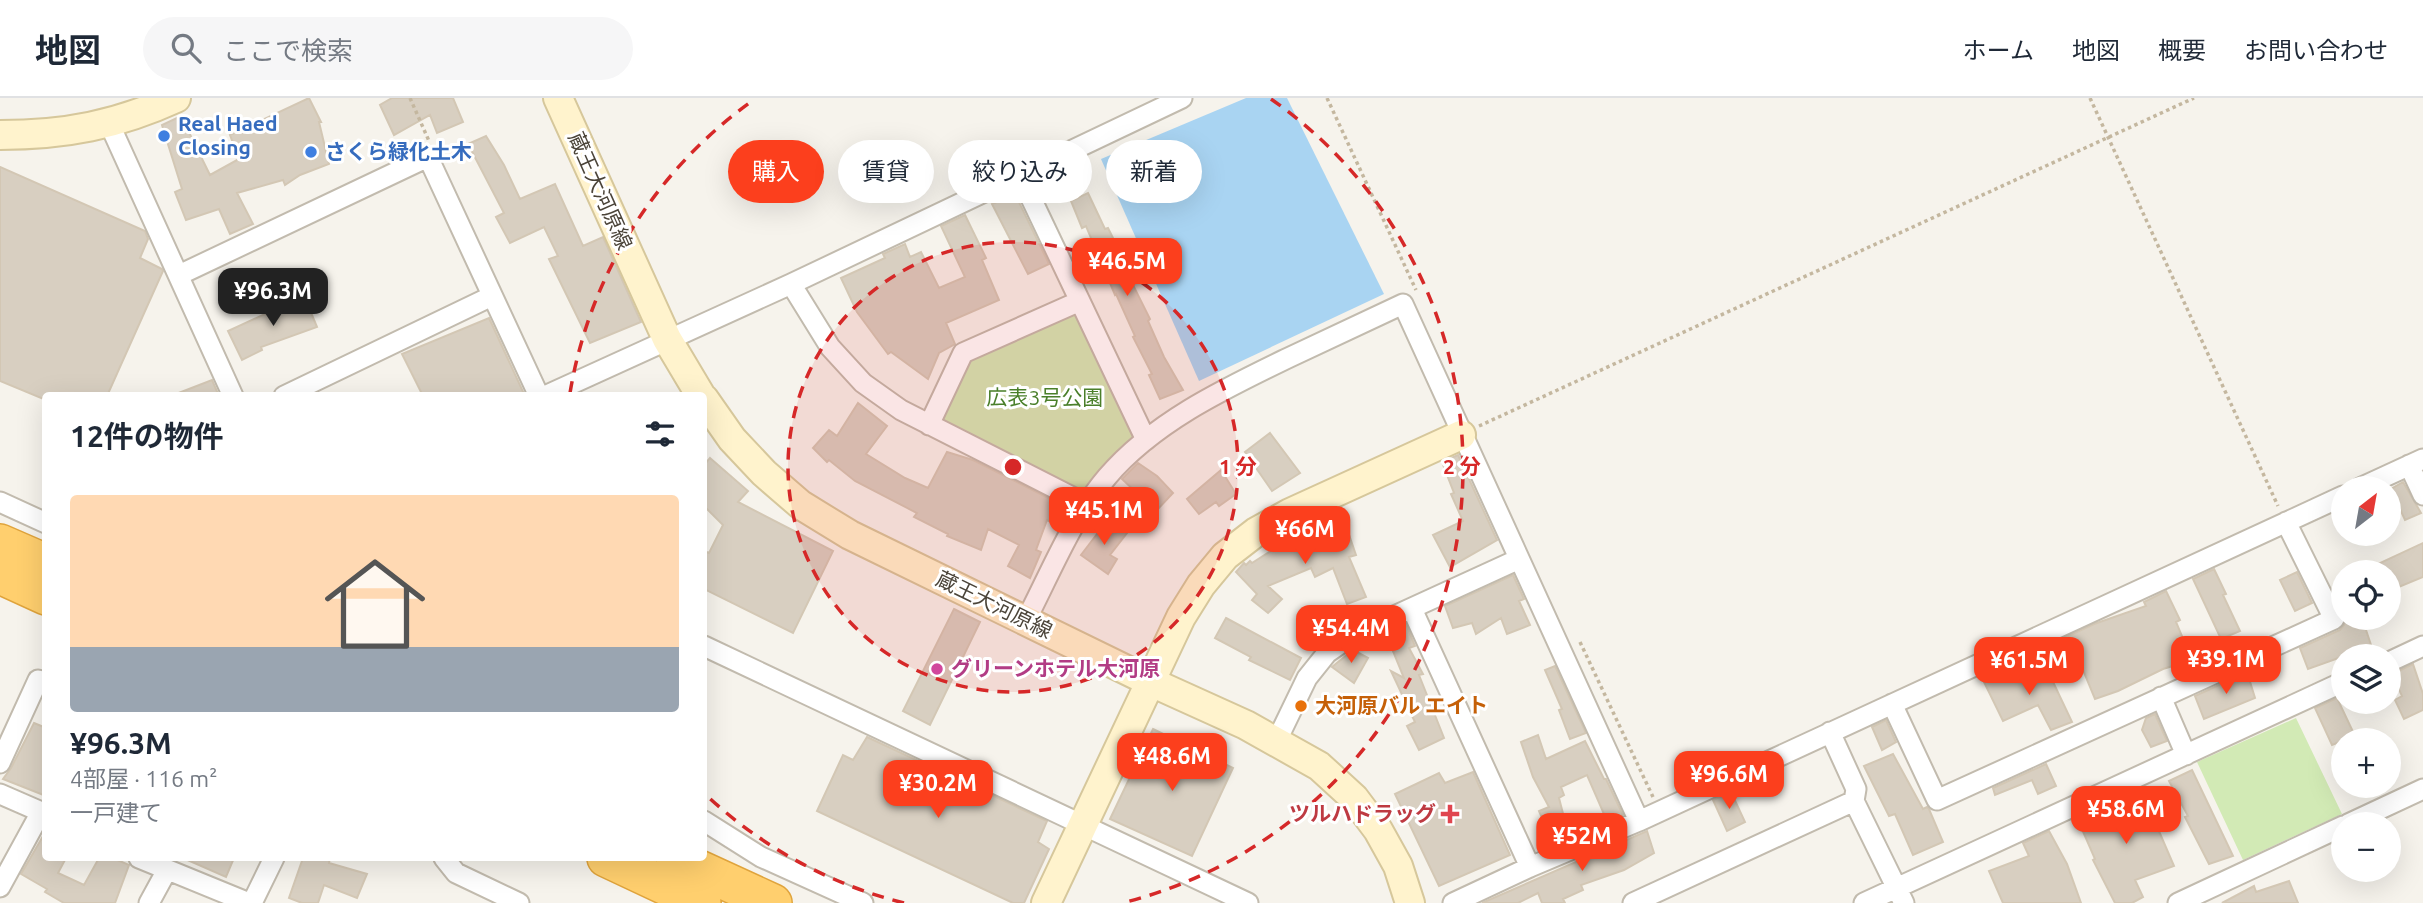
<!DOCTYPE html>
<html lang="ja">
<head>
<meta charset="utf-8">
<style>
	body { margin:0; font-family:Ubuntu,"Noto Sans JP",sans-serif; background:#f6f6f7; color:#1f2937; height:100vh; display:flex; flex-direction:column; font-size:26px; white-space:nowrap }
	* { box-sizing:border-box; margin:0 }
	p { font-size:23px; color:#747a83 }
	.icon { flex:none; width:38px; height:38px; fill:none; stroke:currentColor; stroke-width:2; stroke-linecap:round; stroke-linejoin:round }
	.map { position:relative; flex:1; overflow:hidden }
	.side { position:absolute; left:42px; top:294px; width:665px; height:469px; display:flex; flex-direction:column; background:#fff; border-radius:7px; box-shadow:0 7px 28px #0002 }
	.side>* { flex:none }
	.banner { position:absolute; left:728px; top:42px; width:665px; height:63px; display:flex; gap:14px }
	.needle { width:46px; rotate:31deg }
	.tools { position:absolute; left:2331px; top:378px; display:grid; gap:14px }
	.tools a { display:grid; place-items:center; width:70px; height:70px; border-radius:50%; background:#fff; box-shadow:0 7px 28px #0002; font-size:35px }
	.price { position:absolute; translate:-50% -60px; padding:0 16px; border-radius:14px; background:#fc3f1d; color:#fff; font-size:23px; line-height:46px; filter:drop-shadow(0 2px 4px #0008) }
	.price::after { content:''; position:absolute; left:50%; top:42px; width:21px; height:16px; margin-left:-10px; background:inherit; clip-path:polygon(0 0,100% 0,50% 100%) }
	.price.selected { background:#222; color:#fff }
	ul { padding:0; list-style:none }
	li { display:grid; align-content:center; gap:14px; height:371px; padding:0 28px }
	li+li { border-top:2px solid #e0e1e3 }
	li span { display:grid; place-items:center; height:217px; border-radius:7px; color:#555 }
	li>.icon { margin-inline-start:auto }
	span .icon { width:126px; height:126px; fill:#fffc; stroke-width:1 }
	li b { font-size:30px }
	h2 { display:flex; justify-content:space-between; align-items:center; height:84px; padding:0 28px; font-size:30px }
	.tag { padding:0 24px; border-radius:32px; background:#fff; box-shadow:0 7px 28px #0002; font-size:24px; line-height:63px }
	.tag.selected { background:#fc3f1d; color:#fff }
	header { display:flex; align-items:center; gap:42px; box-sizing:border-box; height:98px; padding:0 35px; background:#fff; border-bottom:2px solid #e0e1e3 }
	header strong { font-size:33px }
	nav { display:flex; gap:38px; margin-inline-start:auto; font-size:24px }
	.search { width:490px; height:63px; background:#f6f6f7; display:flex; align-items:center; gap:18px; box-sizing:border-box; padding:0 24px; border-radius:38px; color:#747a83; font-size:26px }
	.map>svg:first-child { display:block }
	.green { fill:#d2eab5 }
	.water { fill:#a9d4f2 }
	.building { fill:#d8cfc1; stroke:#d3c7b4; stroke-width:2 }
	.lines { fill:none; stroke-linecap:round; stroke-linejoin:round }
	.street-casing { stroke:#c2bbae; stroke-width:23 }
	.secondary-casing { stroke:#d6c79b; stroke-width:32 }
	.highway-casing { stroke:#e0a43c; stroke-width:40 }
	.path { stroke:#c4b79f; stroke-width:3.5; stroke-dasharray:3.5 3.5; stroke-linecap:butt }
	.street { stroke:#fff; stroke-width:19 }
	.secondary { stroke:#fff3cd; stroke-width:28 }
	.highway { stroke:#ffcf6e; stroke-width:37 }
	.ring { fill:none; stroke:#d62828; stroke-width:3.5; stroke-dasharray:12 9 }
	.shop-dot { fill:#3f7fe0; stroke:#fff; stroke-width:2.5 }
	.hotel-dot { fill:#d1479c; stroke:#fff; stroke-width:2.5 }
	.food-dot { fill:#e8710a; stroke:#fff; stroke-width:2.5 }
	.health-dot { fill:#e0444e; stroke:#fff; stroke-width:2.5 }
	.labels { text-anchor:middle; stroke-width:6; stroke-linejoin:round; paint-order:stroke }
	.shop-label { font-size:21px; font-weight:bold; fill:#366cbe; stroke:#fff; text-anchor:start }
	.street-label { font-size:21px; fill:#4b4439; stroke:#fff }
	.park-label { font-size:21px; fill:#4a7f2a; stroke:#fff }
	.hotel-label { font-size:21px; font-weight:bold; fill:#b23c85; stroke:#fff; text-anchor:start }
	.food-label { font-size:21px; font-weight:bold; fill:#c56008; stroke:#fff; text-anchor:start }
	.health-label { font-size:21px; font-weight:bold; fill:#be3a42; stroke:#fff; text-anchor:end }
	.centre { fill:#d62828; stroke:#fff; stroke-width:3.5 }
	.ring-label { font-size:21px; text-anchor:middle; font-weight:bold; fill:#d62828; stroke:#fff; stroke-width:6; stroke-linejoin:round; paint-order:stroke }
</style>
</head>
<body>
<header>
<strong>地図</strong>
<div class="search"><svg class="icon" aria-label="search" viewBox="0 0 24 24"><circle cx="10" cy="10" r="6"/><path d="M15 15l6 6"/></svg>ここで検索</div>
<nav><a>ホーム</a><a>地図</a><a>概要</a><a>お問い合わせ</a></nav>
</header>
<div class="map">
<svg width="2423" height="805" viewBox="0 0 2423 805">
	<rect width="100%" height="100%" fill="#f6f3ec"/>
	<path class="green" d="M1067 213 1076 216 1135 333 1133 343 1092 387 1083 392 946 327 941 318 968 262Z
		M2296 620 2342 716 2243 762 2197 664Z"/>
	<path class="water" d="M1246 0H1287L1384 196 1199 283 1101 61Z"/>
	<path class="building" d="M309 0 321 24H319L329 66 300 77 285 87 283 82 237 95 253 126 230 136 219 111 186 122 175 94 182 91 162 27 181 18 210 77 239 61 230 37Z
		M392 0H453L463 24 437 35 430 17 394 37 380 7Z
		M486 38 504 67 520 101 555 86 583 148 603 139 641 224 590 245 549 161 558 158 544 129 510 145 496 119 504 115 468 46Z
		M0 69 145 133 148 141 140 160 162 171 163 173 107 298H46V302L0 283Z
		M1088 95 1105 131 1108 130 1122 158 1119 159 1150 221 1148 223 1164 259 1183 292 1160 301 1149 277 1152 276 1133 239 1135 238 1116 196 1115 197 1086 128 1082 130 1071 103Z
		M1015 96 1049 166 1028 176 992 106Z
		M965 117 986 160 982 162 999 202 946 225 955 246 939 255 928 281 891 254 888 256 857 214 841 180 885 160 883 156 905 146 910 159 921 154 939 190 965 179 941 128Z
		M304 198 317 229 261 249 262 252 242 262 228 233Z
		M489 220 525 298H423L402 256Z
		M212 282 219 298H176V296Z
		M858 305 887 328 866 356 905 380 928 390 947 354 973 362 1066 409 1057 427 1047 422 1036 452 1041 454 1030 480 1008 468 1019 447 988 431 981 452 947 438 948 436 914 419 917 415 855 383 829 362 827 364 813 350 829 332 837 338Z
		M1270 335 1300 375 1272 393 1245 354Z
		M1458 357 1497 442 1450 469 1433 437 1463 423 1451 396 1454 395 1442 364Z
		M710 360 748 393 738 404 833 453 793 535 704 491V453L709 455 723 427 704 408V367Z
		M1138 365 1157 378 1173 395 1156 413 1122 381Z
		M1221 372 1236 396 1219 408 1216 404 1199 416 1187 401Z
		M2403 384 2421 415 2405 422 2391 391Z
		M1107 423 1127 435 1110 457 1117 461 1108 476 1081 457Z
		M1345 425 1356 457 1349 459 1366 499 1347 506 1333 470 1315 479 1311 470 1268 488 1282 501 1268 515 1252 502 1257 496 1236 474 1244 465 1246 467 1250 463 1252 465 1285 444 1289 452Z
		M2423 445V479L2389 493V474H2361Z
		M2214 471 2226 496 2223 497 2240 533 2221 541 2193 481Z
		M2297 474 2312 505 2295 513 2280 482Z
		M1513 477 1524 501 1519 503 1530 527 1507 536 1501 520 1476 536 1472 525 1453 530 1445 508Z
		M2166 493 2180 522 2176 524 2192 562 2163 571 2118 593 2095 601 2081 567 2079 569 2066 539 2094 526 2146 508 2144 504Z
		M954 511 980 524 930 627 903 613Z
		M1226 520 1301 560 1290 582 1249 562 1251 559 1215 540Z
		M2346 520H2362L2374 556 2360 558 2358 553 2308 571 2300 550 2340 532 2344 527Z
		M1406 526 1415 548 1409 550 1423 576 1419 577 1444 640 1419 652 1407 628 1415 624 1391 573 1404 580 1386 536Z
		M1353 552 1368 560 1354 585 1332 569Z
		M2413 566 2423 596V612L2404 621 2395 602 2402 598 2392 576Z
		M2045 567 2072 624 2051 632 2038 607 2003 623 1984 584 2007 574 2013 584Z
		M1555 568 1586 635 1570 641 1559 612 1562 611 1545 572Z
		M2247 574 2255 600 2204 621 2195 598Z
		M2337 600 2355 638 2332 647 2315 610Z
		M2155 616 2167 643 2151 649 2142 632 2146 620Z
		M1886 622 1896 644 1882 652 1872 629Z
		M34 625 46 630V698L3 681 11 670Z
		M1153 631 1233 670 1192 758 1110 721Z
		M1538 637 1546 661 1585 643 1604 681H1606L1623 717 1607 723 1587 677 1561 689 1564 697 1559 700 1569 739 1553 746 1539 713 1549 709 1533 679 1521 644Z
		M867 639 1047 723 1038 744 1049 751 1024 805H1013L817 713 843 657 853 662Z
		M1893 656 1923 711 1927 709 1929 711 1943 744 1913 757 1895 716 1889 718 1864 668Z
		M2046 666 2056 688 2038 696 2032 682 1995 697 1993 690Z
		M2192 672 2233 758 2209 766 2185 719 2188 718 2169 683Z
		M1473 674 1510 757 1439 788 1395 696 1439 675 1445 685Z
		M2142 693 2158 723 2155 724 2174 768 2135 782 2143 799 2132 805H2115L2093 762 2095 761 2078 722Z
		M1731 694 1745 724 1727 733 1713 702Z
		M46 733V760H66L58 775 84 787 99 760H113L129 767 115 805H64L45 794 47 791 21 776Z
		M1647 733 1654 755 1624 772 1581 787 1583 792 1563 801 1565 805H1542L1538 795 1518 805H1482Z
		M2049 733 2067 766 2081 805H2003L1989 773 2029 758 2023 745Z
		M183 760H234L226 779Z
		M303 760H330L329 765 367 776 357 800 324 787 318 805H302L289 800Z
		M2289 783 2298 805H2222L2254 788 2256 794Z"/>
	<g class="lines">
		<defs>
			<path id="street" d="M109 25 233 298
				M1020 77 1146 342
				M179 177 428 59 539 298
				M791 186 830 249 863 285 901 312 1086 406
				M284 298 492 198
				M545 298 791 186 1182 0
				M929 327 963 255 1080 203
				M2409 367 2423 397
				M2360 390 2423 361
				M0 404 46 425
				M1412 511 1530 769
				M1026 522C1051 474 1072 420 1107 379 1154 324 1224 291 1288 260 1326 242 1364 224 1403 206L1639 723
				M704 548 1248 805
				M2389 564 2423 548
				M2161 599 2186 657
				M1892 606 1937 702 2334 521 2286 424
				M1830 634 1856 691 1854 703 1904 805
				M1277 642 1307 580 1327 555 1353 537 1519 461
				M0 665 38 582 46 585
				M0 696 46 716
				M704 723 761 759 863 805
				M2348 726 2423 691
				M139 760 249 805
				M444 760 456 775 519 805
				M0 789 41 714
				M149 805 167 772
				M252 805 274 760
				M1453 805 1530 769 1639 723 2343 398
				M1633 805 1854 703
				M1864 805 2343 584
				M2178 805 2343 728"/>
			<path id="secondary" d="M558 0 667 241 701 298
				M0 37C65 37 117 27 176 0
				M704 301 732 341 764 375 801 407 850 437 1151 584 1246 627 1319 668 1354 700 1378 732 1398 768 1410 805
				M1046 805 1181 519 1201 487 1225 458 1256 434 1290 415 1461 337"/>
			<path id="highway" d="M0 445 46 465
				M0 477 46 498
				M606 760 702 805
				M675 760 773 805"/>
		</defs>
		<use href="#street" class="street-casing"/>
		<use href="#secondary" class="secondary-casing"/>
		<use href="#highway" class="highway-casing"/>
		<path class="path" d="M410 0 429 43
			M1327 0 1416 192
			M2090 0 2278 408
			M1479 328 2194 0
			M1580 544 1653 699"/>
		<use href="#street" class="street"/>
		<use href="#secondary" class="secondary"/>
		<use href="#highway" class="highway"/>
	</g>
	<circle cx="1013" cy="369" r="225" fill="#d62828" fill-opacity=".12"/>
	<g class="ring">
		<circle cx="1013" cy="369" r="225"/>
		<path d="M904 805A449 449 0 0 1 704 695M570 295A449 449 0 0 1 755 1M1271 1A449 449 0 0 1 1122 805"/>
	</g>
	<g class="shop-dot">
		<circle cx="164" cy="38" r="7"/>
		<circle cx="311" cy="54" r="7"/>
	</g>
	<circle class="hotel-dot" cx="937" cy="571" r="7"/>
	<circle class="food-dot" cx="1301" cy="608" r="7"/>
	<path class="health-dot" d="M1446.5 705.5h7v7h7v7h-7v7h-7v-7h-7v-7h7z"/>
	<g class="labels">
		<g class="shop-label">
			<text x="178" y="33">Real Haed<tspan x="178" dy="24">Closing</tspan></text>
			<text x="325" y="61">さくら緑化土木</text>
		</g>
		<g class="street-label">
			<text transform="translate(600 93) rotate(66)" y="7">蔵王大河原線</text>
			<text transform="translate(994 507) rotate(26)" y="7">蔵王大河原線</text>
		</g>
		<g class="park-label">
			<text x="1045" y="307">広表3号公園</text>
		</g>
		<g class="hotel-label">
			<text x="951" y="578">グリーンホテル大河原</text>
		</g>
		<g class="food-label">
			<text x="1315" y="615">大河原バル エイト</text>
		</g>
		<g class="health-label">
			<text x="1436" y="723">ツルハドラッグ</text>
		</g>
	</g>
	<circle cx="1013" cy="369" r="10" class="centre"/>
	<g class="ring-label">
		<text x="1238" y="376">1 分</text>
		<text x="1462" y="376">2 分</text>
	</g>
</svg>
<div class="tools">
<a><svg class="needle" viewBox="-14 -14 28 28"><path d="M0-13l5 13h-10z" fill="#e53935"/><path d="M0 13l5-13h-10z" fill="#747a83"/></svg></a>
<a><svg class="icon" aria-label="locate" viewBox="0 0 24 24"><circle cx="12" cy="12" r="6"/><path d="M12 2v4M12 18v4M2 12h4M18 12h4"/></svg></a>
<a><svg class="icon" aria-label="layers" viewBox="0 0 24 24"><path d="M12 4l9 5-9 5-9-5zM3 14l9 5 9-5"/></svg></a>
<a>+</a>
<a>−</a>
</div>
<b class="price" style="left:1127px;top:200px">¥46.5M</b>
<b class="price selected" style="left:273px;top:230px">¥96.3M</b>
<b class="price" style="left:1104px;top:449px">¥45.1M</b>
<b class="price" style="left:1305px;top:468px">¥66M</b>
<b class="price" style="left:1351px;top:567px">¥54.4M</b>
<b class="price" style="left:2226px;top:598px">¥39.1M</b>
<b class="price" style="left:2029px;top:599px">¥61.5M</b>
<b class="price" style="left:1172px;top:695px">¥48.6M</b>
<b class="price" style="left:1729px;top:713px">¥96.6M</b>
<b class="price" style="left:938px;top:722px">¥30.2M</b>
<b class="price" style="left:2126px;top:748px">¥58.6M</b>
<b class="price" style="left:1582px;top:775px">¥52M</b>
<div class="banner">
<a class="tag selected">購入</a>
<a class="tag">賃貸</a>
<a class="tag">絞り込み</a>
<a class="tag">新着</a>
</div>
<section class="side">
<h2>12件の物件<svg class="icon" aria-label="filters" viewBox="0 0 24 24"><path d="M4 7h16M4 17h16"/><circle cx="9" cy="7" r="2"/><circle cx="15" cy="17" r="2"/></svg></h2>
<ul>
<li><span style="background:linear-gradient(#ffd9b3 70%,#9aa5b1 0)"><svg class="icon" aria-label="home" viewBox="0 0 24 24"><path d="M3 11l9-7 9 7M6 9v11h12V9"/></svg></span><div><b>¥96.3M</b><p>4部屋 · 116 m²</p><p>一戸建て</p></div></li>
</ul>
</section>
</div>
</body>
</html>
